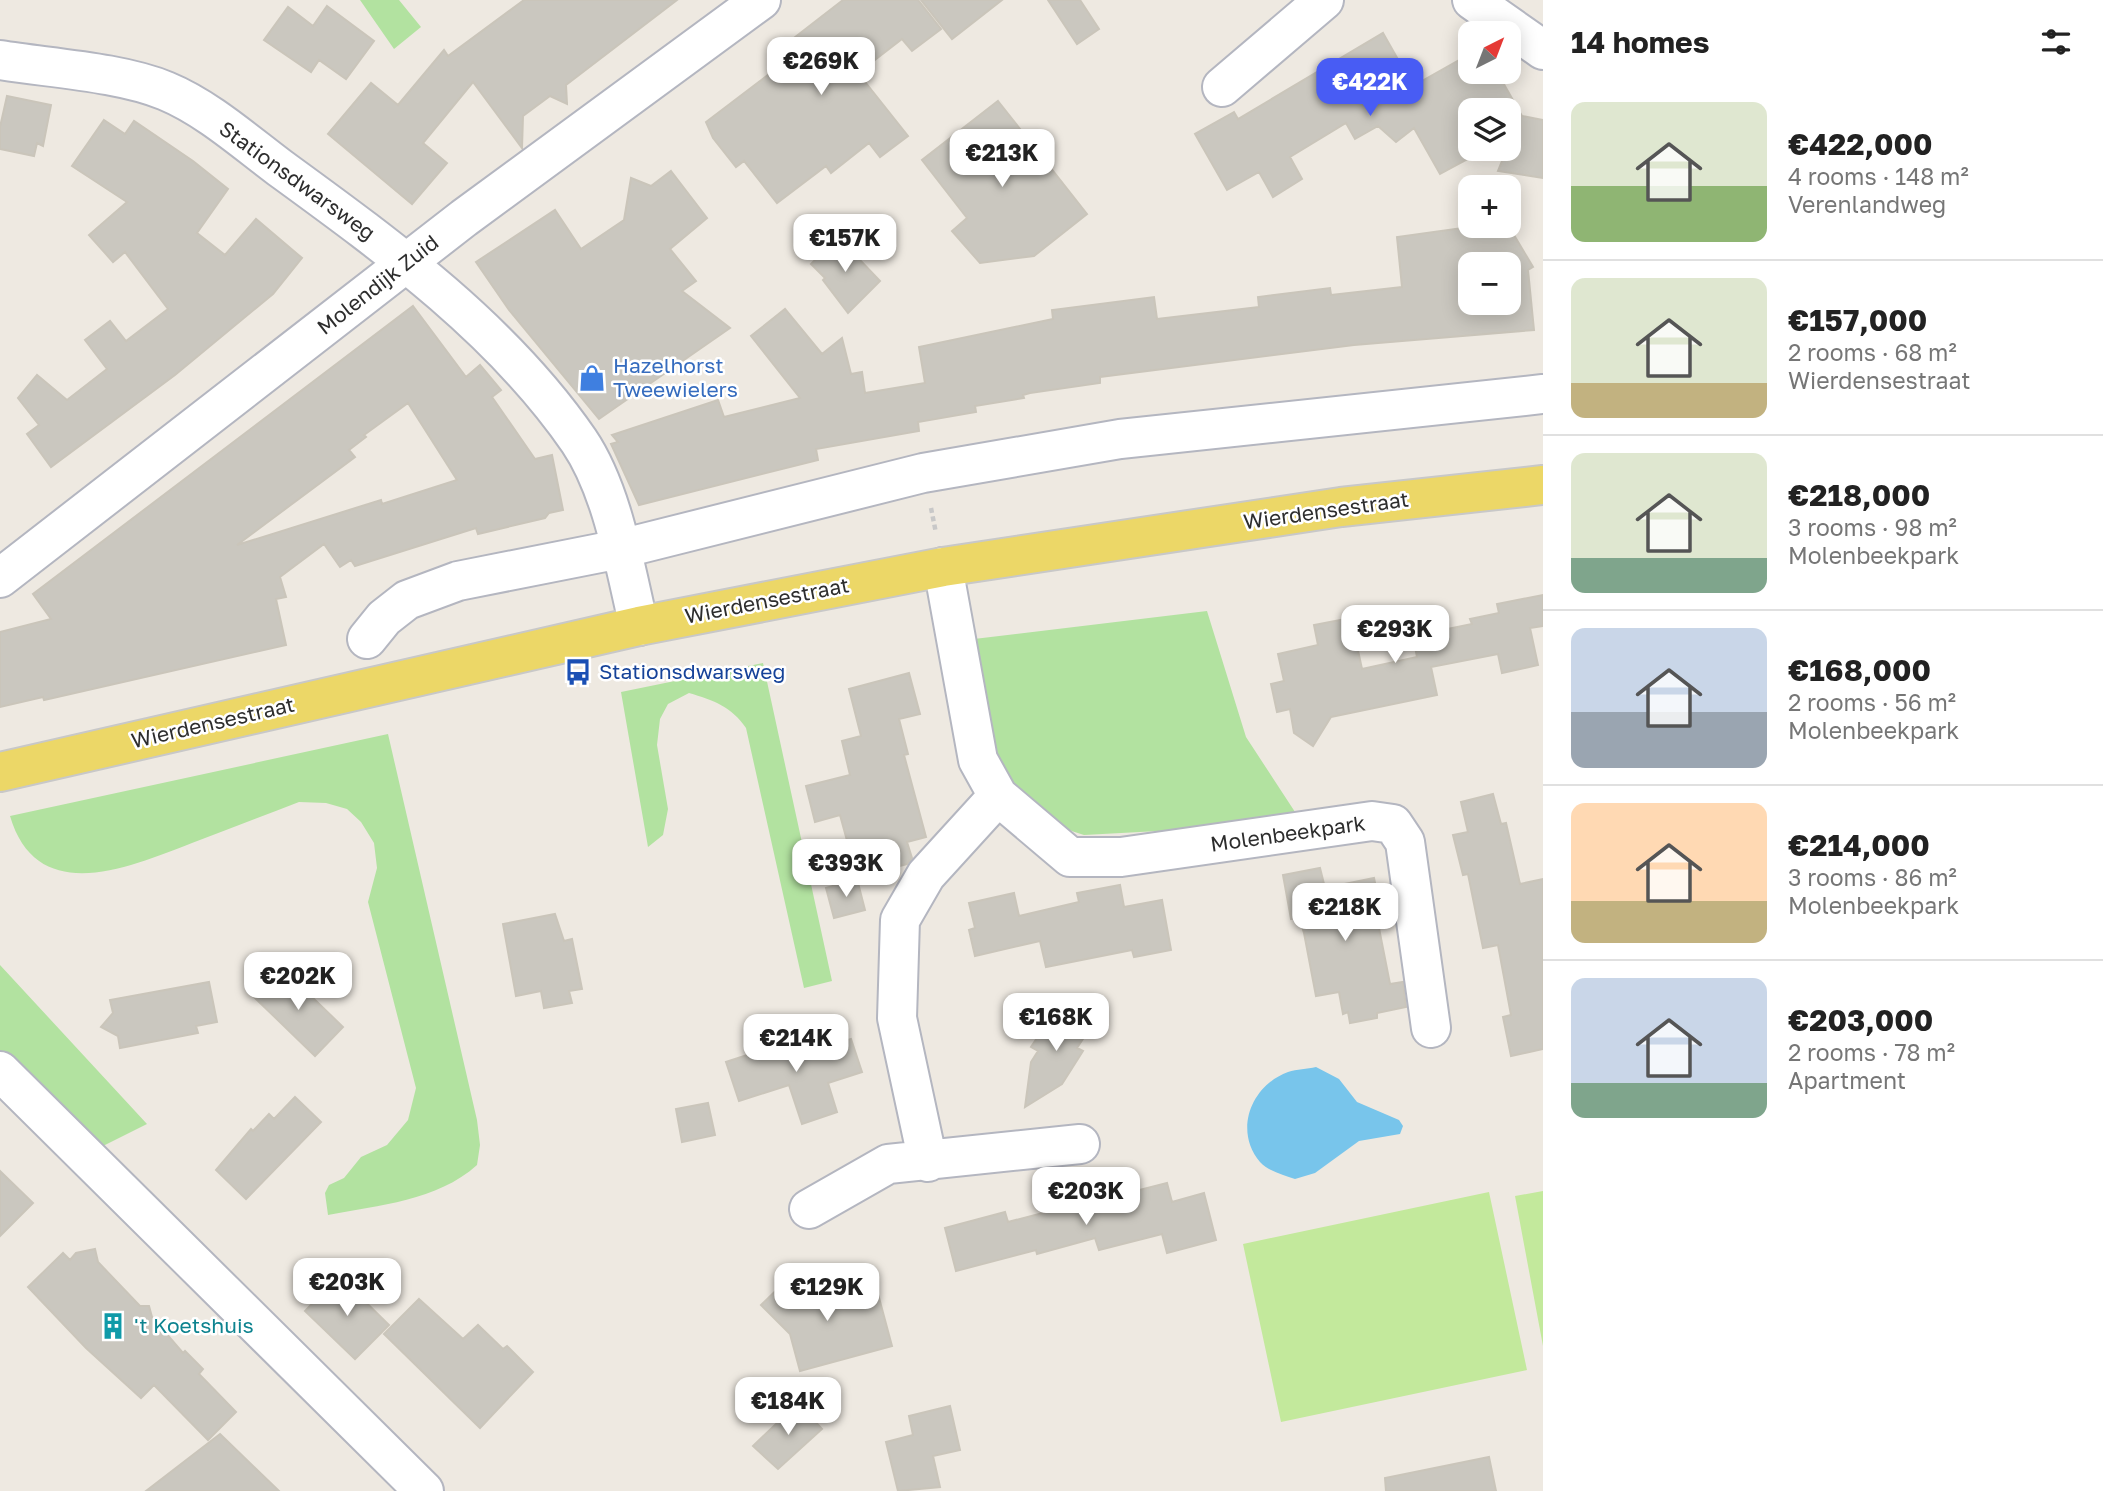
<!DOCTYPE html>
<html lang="en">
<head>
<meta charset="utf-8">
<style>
	body { margin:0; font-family:"Golos Text",sans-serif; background:#f6f6f6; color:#222; height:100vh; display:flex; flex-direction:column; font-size:26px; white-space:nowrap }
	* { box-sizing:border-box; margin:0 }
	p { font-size:23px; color:#767676 }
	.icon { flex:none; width:38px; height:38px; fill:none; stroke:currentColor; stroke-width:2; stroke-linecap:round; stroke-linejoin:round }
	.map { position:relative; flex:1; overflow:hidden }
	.sheet { display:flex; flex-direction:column; background:#fff; width:560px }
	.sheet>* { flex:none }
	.needle { width:46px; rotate:42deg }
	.fabs { position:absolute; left:1458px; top:21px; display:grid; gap:14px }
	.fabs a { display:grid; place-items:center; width:63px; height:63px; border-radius:14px; background:#fff; box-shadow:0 4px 18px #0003; font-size:35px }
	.price { position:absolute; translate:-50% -60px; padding:0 16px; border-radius:14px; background:#fff; color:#222; font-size:23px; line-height:46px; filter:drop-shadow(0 2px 4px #0008) }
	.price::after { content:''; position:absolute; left:50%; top:42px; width:21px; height:16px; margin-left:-10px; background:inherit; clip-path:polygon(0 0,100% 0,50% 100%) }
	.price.current { background:#485cf4; color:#fff }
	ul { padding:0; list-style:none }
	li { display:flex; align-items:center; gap:21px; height:175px; padding:0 28px }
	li+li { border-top:2px solid #e0e0e0 }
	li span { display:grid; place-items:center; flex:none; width:196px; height:140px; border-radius:14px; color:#555 }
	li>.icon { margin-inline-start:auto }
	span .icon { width:84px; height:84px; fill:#fffc; stroke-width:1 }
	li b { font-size:30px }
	h2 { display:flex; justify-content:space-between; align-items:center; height:84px; padding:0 28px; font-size:30px }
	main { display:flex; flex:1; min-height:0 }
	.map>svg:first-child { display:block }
	.green { fill:#b2e2a0 }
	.pitch { fill:#c3e99c }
	.water { fill:#78c5eb }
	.building { fill:#cac7bf; stroke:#cac5ba; stroke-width:2; fill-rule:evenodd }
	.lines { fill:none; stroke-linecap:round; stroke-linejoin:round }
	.minor-casing { stroke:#b4b6c0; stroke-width:42 }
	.major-casing { stroke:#c8c8c8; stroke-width:42 }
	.path { stroke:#c8c8c8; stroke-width:4.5; stroke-dasharray:5 3.5; stroke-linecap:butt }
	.minor { stroke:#fff; stroke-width:38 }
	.major { stroke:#ecd767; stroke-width:38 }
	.labels { text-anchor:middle; stroke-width:5; stroke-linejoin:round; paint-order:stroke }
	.street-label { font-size:21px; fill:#2d2d2d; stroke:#fff }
	.shop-label { font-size:21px; fill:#366cbe; stroke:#fff; text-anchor:start }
	.transit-label { font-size:21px; fill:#164399; stroke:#fff; text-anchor:start }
	.culture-label { font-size:21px; fill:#0d838f; stroke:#fff; text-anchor:start }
</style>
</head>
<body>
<main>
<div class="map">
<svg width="1543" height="1491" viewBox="0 0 1543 1491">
	<rect width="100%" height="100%" fill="#eee9e1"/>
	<path class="green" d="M360 0H399L421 27 394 49Z
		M1207 611 1246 737 1297 815 1214 828 1084 835C1050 825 1024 805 1004 775 993 758 980 665 974 639Z
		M763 663 832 981 804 988 746 728C732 707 713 700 689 693L668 704 660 719 657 745 668 809 663 835 648 847 621 692Z
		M388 734 477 1120 480 1145 477 1165C437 1201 379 1205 328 1215L325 1193 329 1185 344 1178 361 1157 387 1145 408 1120 416 1088 368 902 377 868 374 843 361 822 347 809 326 803 299 802C263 816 228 829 192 843 130 867 37 908 10 816Z
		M0 965 147 1124 97 1149 0 1052Z"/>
	<path class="pitch" d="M1543 1191V1346L1515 1196Z
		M1489 1192 1527 1370 1281 1422 1243 1244Z"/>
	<path class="water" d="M1316 1067 1339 1079 1357 1102 1399 1120 1403 1126 1400 1134 1359 1141 1315 1173 1295 1179C1283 1175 1268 1171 1260 1162 1233 1130 1252 1085 1288 1072 1297 1069 1307 1069 1316 1067Z"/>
	<path class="building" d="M524 0H677L566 85 567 104 550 96 523 116 522 148 473 82 423 143 447 163 412 204 328 134 371 83 398 105 444 50 448 56Z
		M843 0H918L941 29 912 51 902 39 858 73 908 136 880 157 869 143 831 173 826 166 777 203 744 161 736 167 713 138 706 122 802 49 794 38Z
		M921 0H1002L952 39Z
		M1048 0H1080L1099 29 1077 44Z
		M327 6 374 41 346 79 319 60 311 72 264 40 288 7 313 26Z
		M1383 33 1413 86 1470 54V72H1497L1522 116 1543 120V178L1498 171 1513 134 1508 136V110H1470V149H1486L1440 174 1414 128 1396 142 1378 126 1355 139 1346 123 1290 157 1302 179 1273 197 1259 172 1227 190 1195 134 1234 112 1238 119Z
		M7 96 51 105 43 146 37 143 34 156 0 149V127Z
		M998 101 1087 214 1034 256 980 263 952 231 967 218 922 160Z
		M104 120 125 134 134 121 193 161 228 189 197 233 225 255 256 219 302 258 273 294 175 375 51 467 27 434 39 425 18 398 37 375 67 400 107 369 85 340 110 321 126 341 168 309 125 252 113 262 89 235 127 202 72 166Z
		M671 171 707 218 670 249 696 281 682 291 730 328 599 419 509 310 476 262 555 210 581 249 624 220 631 178 651 186Z
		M1508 225 1533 267 1528 270 1534 330 1354 345 1100 377V383L1030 393 1023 395 1024 398 975 406 976 412 918 422 919 431 816 449 818 460 639 505 611 444 618 442 612 435 718 400 724 417 800 398 751 336 785 309 822 354 842 338 851 374 862 372 865 393 925 383 919 347 1053 319 1052 310 1154 297 1157 319 1259 307 1258 297 1330 288 1331 295 1402 287 1397 237 1477 226ZM1470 264H1508V303H1470Z
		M838 237 880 281 848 313 823 280 825 278 811 264Z
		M413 306 466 377 480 365 501 390 492 397 535 459 552 455 563 510 549 513 545 518 478 534 476 528 355 566 351 560 340 567 324 544 280 577 286 597 276 599 286 645 44 700 43 697 0 707V632L51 619 33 594ZM408 403 457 480 382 504 381 500 237 545 355 457 349 450 366 437 364 435Z
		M1543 595V626L1530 628 1538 665 1502 673 1498 654 1431 667 1437 695 1331 717 1313 746 1294 733 1290 709 1277 712 1271 684 1284 681 1278 654 1318 645 1314 625 1351 618 1362 669 1417 657 1413 636 1472 624 1470 619 1499 613 1497 604Z
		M909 673 920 714 899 719 908 754 904 755 926 837 907 842 912 858 907 864 857 877 840 815 815 822 806 786 850 775 842 741 861 736 849 689Z
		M1493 794 1501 824 1506 823 1520 884 1543 879V1049L1511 1056 1503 1017 1511 1015 1498 945 1483 948 1468 874 1463 875 1453 835 1468 832 1461 802Z
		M1320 868 1325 888 1374 878 1382 917 1377 918 1390 984 1403 982 1406 1007 1377 1013V1018L1350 1023 1348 1012 1343 1014 1339 992 1316 996 1304 933 1299 917 1291 919 1283 875Z
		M857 879 865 910 834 918 826 888Z
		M1120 885 1124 907 1162 900 1171 950 1134 957 1132 950 1046 967 1040 941 975 956 969 930 975 928 969 903 1014 893 1019 916 1079 902 1077 893Z
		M555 914 564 941 572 939 582 989 569 991 572 1003 544 1008 541 991 516 996 503 924Z
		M282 968 343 1027 315 1056 254 997Z
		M209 982 217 1022 196 1026 198 1033 120 1048 118 1036 101 1027 113 1013 110 1000Z
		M1060 1004 1092 1025 1077 1048 1083 1051 1062 1084 1025 1107 1031 1062 1038 1051 1031 1047Z
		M803 1037 807 1052 851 1039 862 1072 828 1083 837 1112 802 1124 789 1085 739 1101 726 1062Z
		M295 1097 321 1122 246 1199 216 1170 251 1129 253 1131 269 1114 274 1119Z
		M708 1103 715 1135 682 1142 676 1109Z
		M0 1171 33 1203 0 1236Z
		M1167 1183 1172 1202 1204 1193 1216 1240 1167 1253 1162 1234 1099 1250 1095 1238 1037 1254 1036 1250 956 1271 945 1228 1005 1212 1008 1222 1081 1203 1095 1188 1116 1196Z
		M95 1249 98 1262 140 1306H149L152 1317 183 1353 185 1351 203 1369 199 1374 236 1412 208 1440 154 1385 141 1398 86 1348 28 1287 63 1253 70 1260 76 1253Z
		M798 1269 834 1306 878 1294 892 1346 800 1371 790 1334 761 1305Z
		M339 1276 389 1325 355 1359 305 1311Z
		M419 1299 463 1339 478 1325 503 1349 507 1346 533 1372 480 1428 384 1334Z
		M798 1403 822 1429 778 1469 753 1446Z
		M950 1406 960 1450 933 1456 940 1487 898 1491 886 1442 913 1435 909 1416Z
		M220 1434 279 1491H146Z
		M1489 1457 1496 1491H1386L1385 1478Z"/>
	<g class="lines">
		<defs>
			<path id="minor" d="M1472 0 1543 50
				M0 60C49 68 121 72 166 91 207 108 244 141 280 168 387 246 502 329 579 441 613 491 625 568 639 626
				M1222 87 1324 0
				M943 567 978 760 998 796 1070 857H1121L1372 821 1393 824 1405 842 1431 1028
				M0 578 464 218 761 0
				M367 639 384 618 407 600 458 581 620 549 923 473 1120 439 1543 394
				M0 1071 424 1491
				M928 1162 897 1018 900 920 926 875 998 796
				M809 1209 888 1164 1080 1144"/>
			<path id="major" d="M0 772 639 626 943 567 1341 507 1543 485"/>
		</defs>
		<use href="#minor" class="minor-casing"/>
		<use href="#major" class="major-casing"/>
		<path class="path" d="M931 508 936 533
			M642 663 644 679"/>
		<use href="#minor" class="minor"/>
		<use href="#major" class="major"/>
	</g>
	<defs>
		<symbol id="shop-bare" viewBox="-9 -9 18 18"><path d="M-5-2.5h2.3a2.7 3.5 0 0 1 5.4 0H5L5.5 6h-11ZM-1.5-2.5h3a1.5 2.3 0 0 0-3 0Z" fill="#3f7fe0" stroke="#fff" stroke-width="2.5" paint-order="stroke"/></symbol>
		<symbol id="bus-bare" viewBox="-9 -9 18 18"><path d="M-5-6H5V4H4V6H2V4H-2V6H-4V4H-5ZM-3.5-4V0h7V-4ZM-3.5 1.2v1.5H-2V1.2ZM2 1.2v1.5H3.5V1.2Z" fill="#1a4fb4" stroke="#fff" stroke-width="2.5" paint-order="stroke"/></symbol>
		<symbol id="building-bare" viewBox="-9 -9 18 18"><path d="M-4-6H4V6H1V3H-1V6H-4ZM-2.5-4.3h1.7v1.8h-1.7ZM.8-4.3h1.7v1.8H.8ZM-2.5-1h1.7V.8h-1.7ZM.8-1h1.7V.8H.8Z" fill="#0f9aa8" stroke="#fff" stroke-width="2.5" paint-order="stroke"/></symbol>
	</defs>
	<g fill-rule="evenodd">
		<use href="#shop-bare" x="573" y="359" width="38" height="38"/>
		<use href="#bus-bare" x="559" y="653" width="38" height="38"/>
		<use href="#building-bare" x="94" y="1307" width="38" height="38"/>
	</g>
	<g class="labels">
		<g class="street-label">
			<text transform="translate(297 181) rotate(36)" y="7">Stationsdwarsweg</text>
			<text transform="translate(378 285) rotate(-38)" y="7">Molendijk Zuid</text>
			<text transform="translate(1326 511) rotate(-8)" y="7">Wierdensestraat</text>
			<text transform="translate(767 601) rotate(-11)" y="7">Wierdensestraat</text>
			<text transform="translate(213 723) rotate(-13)" y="7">Wierdensestraat</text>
			<text transform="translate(1288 834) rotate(-8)" y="7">Molenbeekpark</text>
		</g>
		<g class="shop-label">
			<text x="613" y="373">Hazelhorst<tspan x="613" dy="24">Tweewielers</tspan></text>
		</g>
		<g class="transit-label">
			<text x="599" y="679">Stationsdwarsweg</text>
		</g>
		<g class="culture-label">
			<text x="134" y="1333">'t Koetshuis</text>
		</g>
	</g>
</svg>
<div class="fabs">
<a><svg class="needle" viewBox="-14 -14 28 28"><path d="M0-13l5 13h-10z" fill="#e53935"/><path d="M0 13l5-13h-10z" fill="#767676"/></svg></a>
<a><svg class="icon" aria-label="layers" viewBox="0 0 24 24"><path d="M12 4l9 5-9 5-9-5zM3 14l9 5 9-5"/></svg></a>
<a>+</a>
<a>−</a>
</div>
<b class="price" style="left:821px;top:97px">€269K</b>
<b class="price current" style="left:1370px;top:118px">€422K</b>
<b class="price" style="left:1002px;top:189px">€213K</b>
<b class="price" style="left:845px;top:274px">€157K</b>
<b class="price" style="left:1395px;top:665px">€293K</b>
<b class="price" style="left:846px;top:899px">€393K</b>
<b class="price" style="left:1345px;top:943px">€218K</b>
<b class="price" style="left:298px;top:1012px">€202K</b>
<b class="price" style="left:1056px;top:1053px">€168K</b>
<b class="price" style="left:796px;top:1074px">€214K</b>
<b class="price" style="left:1086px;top:1227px">€203K</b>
<b class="price" style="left:347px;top:1318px">€203K</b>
<b class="price" style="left:827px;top:1323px">€129K</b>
<b class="price" style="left:788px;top:1437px">€184K</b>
</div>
<section class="sheet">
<h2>14 homes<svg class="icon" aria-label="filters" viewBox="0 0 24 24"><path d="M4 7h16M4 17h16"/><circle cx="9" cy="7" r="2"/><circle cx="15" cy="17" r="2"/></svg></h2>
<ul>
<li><span style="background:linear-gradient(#dfe7d0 60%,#8fb573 0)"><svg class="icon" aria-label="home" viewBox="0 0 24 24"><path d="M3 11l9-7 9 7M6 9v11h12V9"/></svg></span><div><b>€422,000</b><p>4 rooms · 148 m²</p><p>Verenlandweg</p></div></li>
<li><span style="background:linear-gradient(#dfe7d0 75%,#c2b280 0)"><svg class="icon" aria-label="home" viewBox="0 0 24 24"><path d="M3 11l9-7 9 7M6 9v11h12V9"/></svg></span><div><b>€157,000</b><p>2 rooms · 68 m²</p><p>Wierdensestraat</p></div></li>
<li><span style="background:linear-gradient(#dfe7d0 75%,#7fa58c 0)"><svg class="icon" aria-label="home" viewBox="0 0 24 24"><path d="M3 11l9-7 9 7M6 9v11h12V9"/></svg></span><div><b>€218,000</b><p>3 rooms · 98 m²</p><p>Molenbeekpark</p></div></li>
<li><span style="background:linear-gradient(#c9d6e8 60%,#9aa5b1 0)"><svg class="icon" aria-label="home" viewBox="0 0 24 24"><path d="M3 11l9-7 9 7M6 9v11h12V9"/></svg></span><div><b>€168,000</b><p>2 rooms · 56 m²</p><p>Molenbeekpark</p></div></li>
<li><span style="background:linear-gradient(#ffd9b3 70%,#c2b280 0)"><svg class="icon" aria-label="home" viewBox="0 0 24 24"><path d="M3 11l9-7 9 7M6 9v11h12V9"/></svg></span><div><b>€214,000</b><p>3 rooms · 86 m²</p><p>Molenbeekpark</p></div></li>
<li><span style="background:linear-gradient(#c9d6e8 75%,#7fa58c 0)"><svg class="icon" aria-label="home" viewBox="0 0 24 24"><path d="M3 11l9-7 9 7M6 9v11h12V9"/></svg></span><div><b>€203,000</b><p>2 rooms · 78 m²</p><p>Apartment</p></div></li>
</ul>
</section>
</main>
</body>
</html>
